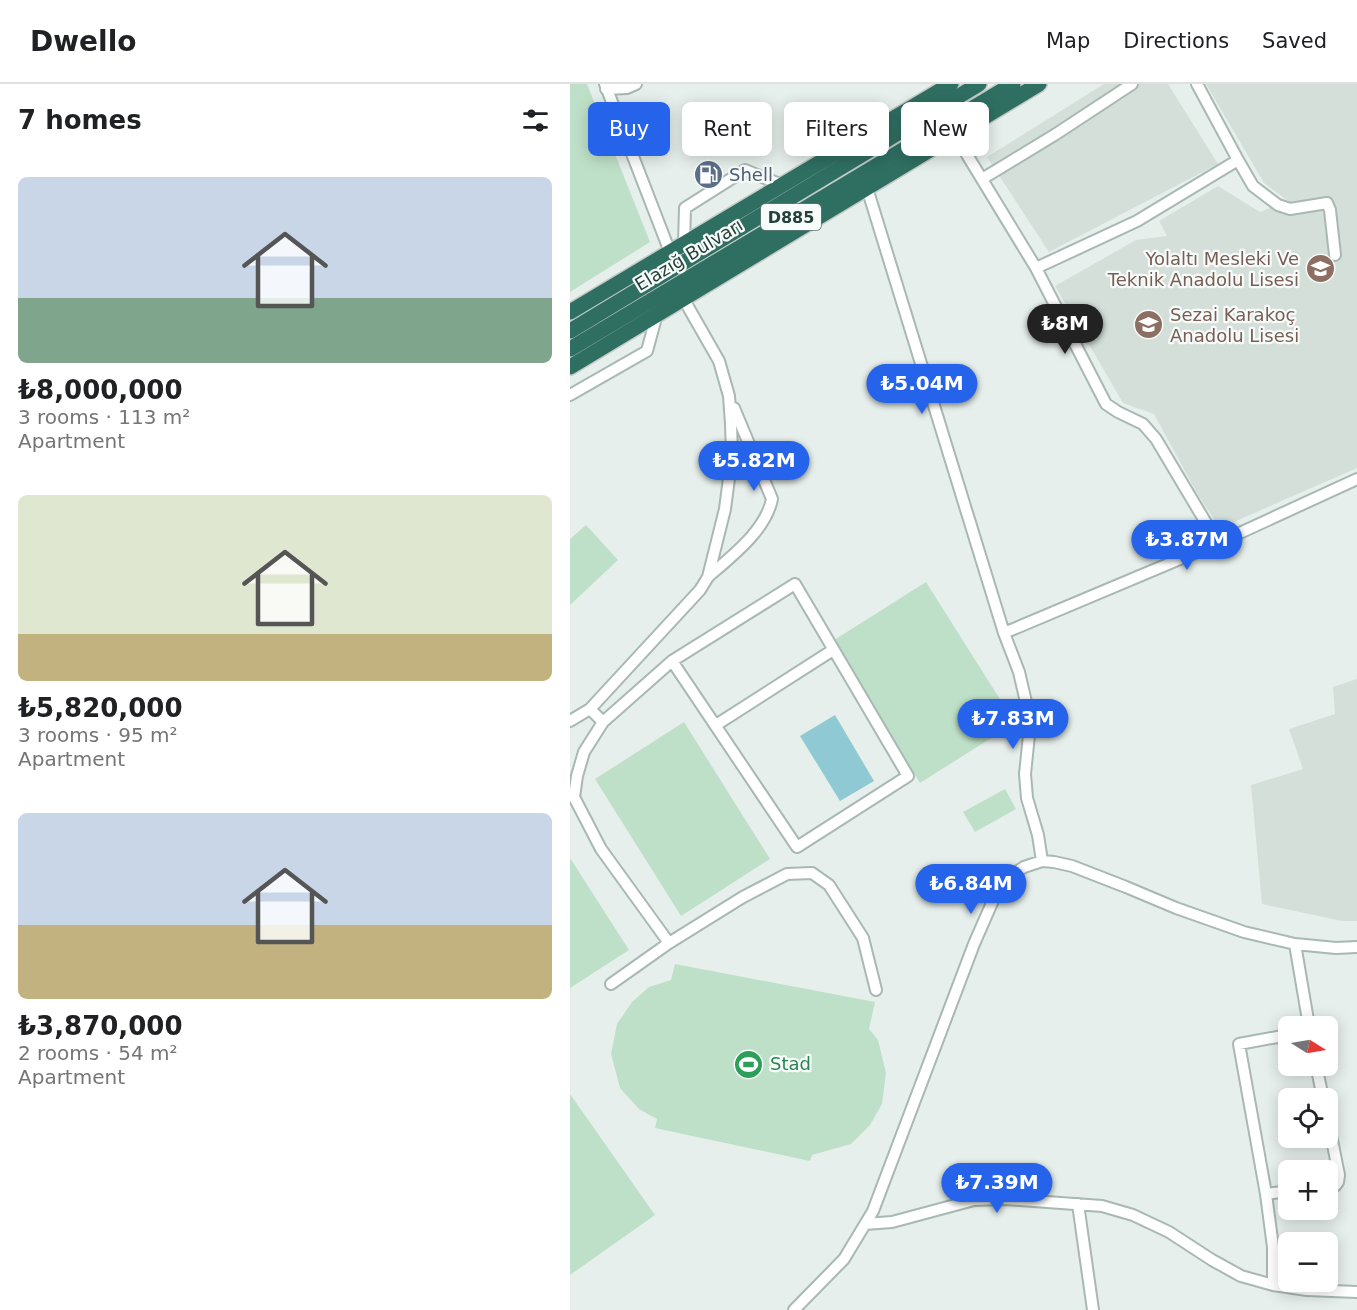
<!DOCTYPE html>
<html lang="en">
<head>
<meta charset="utf-8">
<style>
	body { margin:0; font-family:"DejaVu Sans",sans-serif; background:#f2f2f2; color:#202124; height:100vh; display:flex; flex-direction:column; font-size:22px; white-space:nowrap }
	* { box-sizing:border-box; margin:0 }
	p { font-size:20px; color:#757577 }
	.icon { flex:none; width:33px; height:33px; fill:none; stroke:currentColor; stroke-width:2; stroke-linecap:round; stroke-linejoin:round }
	.map { position:relative; flex:1; overflow:hidden }
	.panel { display:flex; flex-direction:column; background:#fff; width:570px }
	.panel>* { flex:none }
	.hud { position:absolute; left:18px; top:18px; width:570px; height:54px; display:flex; gap:12px }
	.needle { width:39px; rotate:101deg }
	.fabs { position:absolute; left:708px; top:932px; display:grid; gap:12px }
	.fabs a { display:grid; place-items:center; width:60px; height:60px; border-radius:9px; background:#fff; box-shadow:0 3px 15px #0003; font-size:30px }
	.price { position:absolute; translate:-50% -51px; padding:0 14px; border-radius:21px; background:#2563eb; color:#fff; font-size:20px; line-height:39px; filter:drop-shadow(0 2px 3px #0008) }
	.price::after { content:''; position:absolute; left:50%; top:36px; width:18px; height:14px; margin-left:-9px; background:inherit; clip-path:polygon(0 0,100% 0,50% 100%) }
	.price.active { background:#222; color:#fff }
	ul { padding:0; list-style:none }
	li { display:grid; align-content:center; gap:12px; height:318px; padding:0 18px }
	li span { display:grid; place-items:center; height:186px; border-radius:9px; color:#555 }
	li>.icon { margin-inline-start:auto }
	span .icon { width:108px; height:108px; fill:#fffc; stroke-width:1 }
	li b { font-size:26px }
	h2 { display:flex; justify-content:space-between; align-items:center; height:72px; padding:0 18px; font-size:26px }
	.pill { padding:0 21px; border-radius:9px; background:#fff; box-shadow:0 3px 15px #0003; font-size:21px; line-height:54px }
	.pill.active { background:#2563eb; color:#fff }
	header { display:flex; align-items:center; gap:36px; box-sizing:border-box; height:84px; padding:0 30px; background:#fff; border-bottom:2px solid #e0e0e0 }
	header strong { font-size:28px }
	nav { display:flex; gap:33px; margin-inline-start:auto; font-size:21px }
	main { display:flex; flex:1; min-height:0 }
	.map>svg:first-child { display:block }
	.built { fill:#d4dfda }
	.green { fill:#bfe0c8 }
	.water { fill:#8ec9d4 }
	.lines { fill:none; stroke-linecap:round; stroke-linejoin:round }
	.minor-casing { stroke:#a8b8b2; stroke-width:14 }
	.highway-casing { stroke:#c2cac8; stroke-width:18 }
	.minor { stroke:#fff; stroke-width:10 }
	.highway { stroke:#2f6f62; stroke-width:15 }
	.labels { text-anchor:middle; stroke-width:4.5; stroke-linejoin:round; paint-order:stroke }
	.shield { fill:#f7fbf9; stroke:#637a73; stroke-width:1.5 }
	.shield-label { font-size:16px; font-weight:bold; fill:#24423a }
	.service-label { font-size:18px; fill:#4e5e75; stroke:#f7fbf9; text-anchor:start }
	.street-label { font-size:18px; fill:#24423a; stroke:#f7fbf9 }
	.education-label { font-size:18px; fill:#785e54; stroke:#f7fbf9; text-anchor:end }
	.leisure-label { font-size:18px; fill:#27864d; stroke:#f7fbf9; text-anchor:start }
</style>
</head>
<body>
<header>
<strong>Dwello</strong>
<nav><a>Map</a><a>Directions</a><a>Saved</a></nav>
</header>
<main>
<section class="panel">
<h2>7 homes<svg class="icon" aria-label="filters" viewBox="0 0 24 24"><path d="M4 7h16M4 17h16"/><circle cx="9" cy="7" r="2"/><circle cx="15" cy="17" r="2"/></svg></h2>
<ul>
<li><span style="background:linear-gradient(#c9d6e8 65%,#7fa58c 0)"><svg class="icon" aria-label="home" viewBox="0 0 24 24"><path d="M3 11l9-7 9 7M6 9v11h12V9"/></svg></span><div><b>₺8,000,000</b><p>3 rooms · 113 m²</p><p>Apartment</p></div></li>
<li><span style="background:linear-gradient(#dfe7d0 75%,#c2b280 0)"><svg class="icon" aria-label="home" viewBox="0 0 24 24"><path d="M3 11l9-7 9 7M6 9v11h12V9"/></svg></span><div><b>₺5,820,000</b><p>3 rooms · 95 m²</p><p>Apartment</p></div></li>
<li><span style="background:linear-gradient(#c9d6e8 60%,#c2b280 0)"><svg class="icon" aria-label="home" viewBox="0 0 24 24"><path d="M3 11l9-7 9 7M6 9v11h12V9"/></svg></span><div><b>₺3,870,000</b><p>2 rooms · 54 m²</p><p>Apartment</p></div></li>
</ul>
</section>
<div class="map">
<svg width="787" height="1226" viewBox="0 0 787 1226">
	<rect width="100%" height="100%" fill="#e6efeb"/>
	<path class="built" d="M534 0H598L648 80 479 168 417 73Z
		M636 0H787V384L650 444 628 411 584 330 553 319 485 202 566 156 597 152 589 137 648 102 690 128 718 117 694 99Z
		M787 595V837H772L692 820 681 701 733 685 719 645 765 630 763 603Z"/>
	<path class="green" d="M0 0H17L80 158 0 208Z
		M16 441 48 476 0 521V455Z
		M356 498 445 639 350 699 261 558Z
		M114 638 200 775 111 832 25 695Z
		M435 705 446 725 405 748 393 728Z
		M0 774 59 866 0 904Z
		M105 880 305 918 299 945 308 956 316 989 312 1020 300 1041 281 1060 242 1071 240 1077 85 1044 87 1035 69 1025 50 1004 41 970 47 940 62 918 79 903 101 896Z
		M0 1010 85 1131 0 1191Z"/>
	<path class="water" d="M265 631 304 697 270 717 230 652Z"/>
	<g class="lines">
		<defs>
			<path id="minor" d="M35 0 100 168
				M627 0 668 76 683 102 708 121 720 125 757 119 760 126 765 171
				M36 5 57 4 66 0
				M385 51 466 184 536 320 548 328 573 340 586 355 648 459
				M412 95 486 50 562 0
				M297 104 434 549 449 588 456 618 459 651 455 690 457 714 468 751 472 777
				M114 159 115 124 175 86 212 101
				M466 184 567 137 668 76
				M113 214 149 277 159 312 161 340 162 371 155 425 138 493 130 506 20 625 33 638 14 668 7 692 4 713 31 765 99 859 173 813 217 790 242 789 259 801 293 854 306 906
				M0 311 77 267 87 230
				M139 492C162 472 196 446 202 415L164 324
				M434 549 648 459 787 395
				M0 637 20 625
				M33 638 102 577 225 500 338 692 227 763 102 577
				M146 641 263 566
				M725 860 739 942
				M41 900 99 859
				M746 981 753 1014
				M758 1036 769 1091 768 1098 765 1102H758
				M696 1110 718 1107
				M508 1120 523 1226
				M295 1140 322 1138 404 1116 435 1115 532 1122 563 1131 599 1148 642 1176 671 1192 703 1201 737 1206 787 1208
				M703 1201V1163L696 1110 669 960 718 951
				M224 1226 274 1175 303 1127 404 860 425 812 439 793 454 783 472 777 484 778 502 782 556 803 606 824 674 848 725 860 766 864 787 863"/>
			<path id="highway" d="M0 228 381 0
				M0 247 409 0
				M0 265 443 0
				M0 283 469 0"/>
		</defs>
		<use href="#minor" class="minor-casing"/>
		<use href="#highway" class="highway-casing"/>
		<use href="#minor" class="minor"/>
		<use href="#highway" class="highway"/>
	</g>
	<defs>
		<symbol id="fuel-disc" viewBox="-11 -11 22 22"><circle r="9.5" fill="#5c6f8a" stroke="#f7fbf9"/><path d="M-5.5-6h7V0h2V4h1.3V-2.5L3-4.5l.8-.8L6-3V5H2.5V1h-1V6h-7ZM-4.2-4.7v3.2H.2V-4.7Z" fill="#fff"/></symbol>
		<symbol id="school-disc" viewBox="-11 -11 22 22"><circle r="9.5" fill="#8d6e63" stroke="#f7fbf9"/><path d="M0-5L7-2L0 1L-7-2ZM-4 1L0 2.5L4 1V4Q0 6-4 4Z" fill="#fff"/></symbol>
		<symbol id="stadium-disc" viewBox="-11 -11 22 22"><circle r="9.5" fill="#2e9e5b" stroke="#f7fbf9"/><path d="M0-5a6.5 5 0 1 0 0 10a6.5 5 0 1 0 0-10ZM-3.5-1.8h7v3.6h-7Z" fill="#fff"/></symbol>
	</defs>
	<g fill-rule="evenodd">
		<use href="#fuel-disc" x="122" y="74" width="33" height="33"/>
		<use href="#school-disc" x="734" y="168" width="33" height="33"/>
		<use href="#school-disc" x="562" y="224" width="33" height="33"/>
		<use href="#stadium-disc" x="162" y="964" width="33" height="33"/>
	</g>
	<g class="labels">
		<rect class="shield" x="191" y="120" width="60" height="26" rx="4.5"/>
		<g class="shield-label">
			<text x="221" y="139">D885</text>
		</g>
		<g class="service-label">
			<text x="159" y="97">Shell</text>
		</g>
		<g class="street-label">
			<text transform="translate(119 171) rotate(-31)" y="6">Elazığ Bulvarı</text>
		</g>
		<g class="education-label">
			<text x="729" y="181">Yolaltı Mesleki Ve<tspan x="729" dy="21">Teknik Anadolu Lisesi</tspan></text>
			<text x="600" y="237" text-anchor="start">Sezai Karakoç<tspan x="600" dy="21">Anadolu Lisesi</tspan></text>
		</g>
		<g class="leisure-label">
			<text x="200" y="986">Stad</text>
		</g>
	</g>
</svg>
<div class="fabs">
<a><svg class="needle" viewBox="-14 -14 28 28"><path d="M0-13l5 13h-10z" fill="#e53935"/><path d="M0 13l5-13h-10z" fill="#757577"/></svg></a>
<a><svg class="icon" aria-label="locate" viewBox="0 0 24 24"><circle cx="12" cy="12" r="6"/><path d="M12 2v4M12 18v4M2 12h4M18 12h4"/></svg></a>
<a>+</a>
<a>−</a>
</div>
<b class="price active" style="left:495px;top:271px">₺8M</b>
<b class="price" style="left:352px;top:331px">₺5.04M</b>
<b class="price" style="left:184px;top:408px">₺5.82M</b>
<b class="price" style="left:617px;top:487px">₺3.87M</b>
<b class="price" style="left:443px;top:666px">₺7.83M</b>
<b class="price" style="left:401px;top:831px">₺6.84M</b>
<b class="price" style="left:427px;top:1130px">₺7.39M</b>
<div class="hud">
<a class="pill active">Buy</a>
<a class="pill">Rent</a>
<a class="pill">Filters</a>
<a class="pill">New</a>
</div>
</div>
</main>
</body>
</html>
